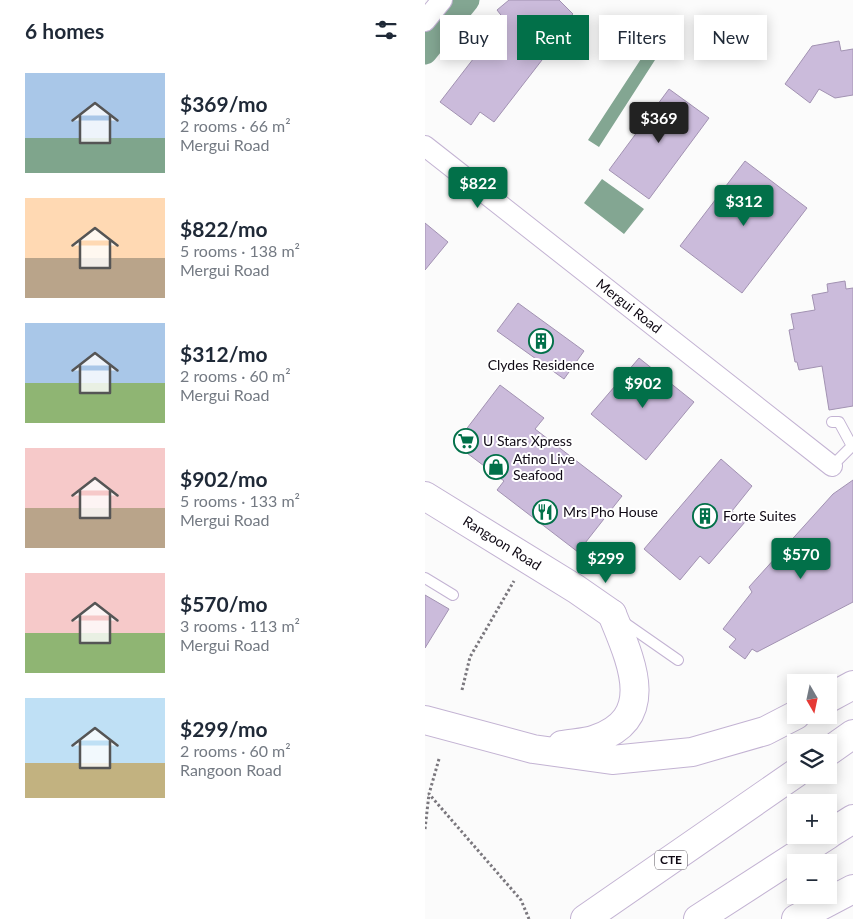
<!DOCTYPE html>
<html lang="en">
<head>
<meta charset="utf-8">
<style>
	body { margin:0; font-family:Lato,sans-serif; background:#f2f2f3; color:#1f2937; height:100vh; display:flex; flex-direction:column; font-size:19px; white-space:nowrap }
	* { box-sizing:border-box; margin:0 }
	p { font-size:16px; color:#747a83 }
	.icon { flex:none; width:28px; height:28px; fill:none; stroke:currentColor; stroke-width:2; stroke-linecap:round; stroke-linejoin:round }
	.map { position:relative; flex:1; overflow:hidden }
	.sheet { display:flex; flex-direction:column; background:#fff; width:425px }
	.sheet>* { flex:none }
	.guide { position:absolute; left:15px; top:15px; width:338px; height:45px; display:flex; gap:10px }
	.needle { width:32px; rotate:171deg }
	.fabs { position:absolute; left:362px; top:674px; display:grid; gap:10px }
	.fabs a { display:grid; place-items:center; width:50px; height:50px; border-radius:0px; background:#fff; box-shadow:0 2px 12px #0003; font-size:25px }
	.price { position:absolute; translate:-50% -42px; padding:0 11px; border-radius:5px; background:#027049; color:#fff; font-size:16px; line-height:32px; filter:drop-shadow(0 1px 2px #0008) }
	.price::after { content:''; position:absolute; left:50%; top:30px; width:15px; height:11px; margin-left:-8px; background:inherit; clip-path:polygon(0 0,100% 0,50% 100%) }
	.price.current { background:#222; color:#fff }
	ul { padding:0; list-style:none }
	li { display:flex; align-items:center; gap:15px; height:125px; padding:0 25px }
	li span { display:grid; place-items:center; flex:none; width:140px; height:100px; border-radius:0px; color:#555 }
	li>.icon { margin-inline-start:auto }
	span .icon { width:60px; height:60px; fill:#fffc; stroke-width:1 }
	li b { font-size:21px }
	h2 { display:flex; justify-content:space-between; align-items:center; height:60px; padding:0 25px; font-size:21px }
	.chip { padding:0 18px; border-radius:0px; background:#fff; box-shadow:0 2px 12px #0003; font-size:18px; line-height:45px }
	.chip.current { background:#027049; color:#fff }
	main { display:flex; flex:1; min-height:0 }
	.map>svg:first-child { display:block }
	.water { fill:#83a692 }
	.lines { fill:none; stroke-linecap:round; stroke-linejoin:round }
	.canal { stroke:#83a692; stroke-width:25 }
	.building { fill:#cbbbdb; stroke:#a292b2 }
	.lane-casing { stroke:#c3b3d3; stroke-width:12 }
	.street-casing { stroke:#c3b3d3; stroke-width:22 }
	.secondary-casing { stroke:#c3b3d3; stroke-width:30 }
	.highway-casing { stroke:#c3b3d3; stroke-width:30 }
	.path { stroke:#7a777d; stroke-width:3; stroke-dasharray:2.5 2.5; stroke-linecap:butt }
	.lane { stroke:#fff; stroke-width:10 }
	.street { stroke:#fff; stroke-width:20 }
	.secondary { stroke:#fff; stroke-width:28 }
	.highway { stroke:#fff; stroke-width:28 }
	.labels { text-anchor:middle; stroke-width:4; stroke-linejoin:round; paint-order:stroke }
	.shield { fill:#fff; stroke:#57535a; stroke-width:1 }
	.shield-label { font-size:12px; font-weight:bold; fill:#0f0914 }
	.street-label { font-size:14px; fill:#0f0914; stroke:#fff }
	.poi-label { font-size:14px; fill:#0f0914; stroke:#fff; text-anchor:start }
</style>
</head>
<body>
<main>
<section class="sheet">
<h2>6 homes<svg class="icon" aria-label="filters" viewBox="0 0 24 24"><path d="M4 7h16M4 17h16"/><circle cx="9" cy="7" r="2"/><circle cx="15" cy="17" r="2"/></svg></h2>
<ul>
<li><span style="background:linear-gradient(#a9c7e8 65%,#7fa58c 0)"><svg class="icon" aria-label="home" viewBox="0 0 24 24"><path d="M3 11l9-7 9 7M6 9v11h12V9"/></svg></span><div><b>$369/mo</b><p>2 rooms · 66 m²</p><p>Mergui Road</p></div></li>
<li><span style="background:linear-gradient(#ffd9b3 60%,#b9a48a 0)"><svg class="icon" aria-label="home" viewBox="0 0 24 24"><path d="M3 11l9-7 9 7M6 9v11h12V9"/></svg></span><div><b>$822/mo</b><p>5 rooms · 138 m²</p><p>Mergui Road</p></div></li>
<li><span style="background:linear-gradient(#a9c7e8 60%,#8fb573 0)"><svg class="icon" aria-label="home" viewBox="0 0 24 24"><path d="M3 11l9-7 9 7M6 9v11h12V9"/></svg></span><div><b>$312/mo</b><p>2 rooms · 60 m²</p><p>Mergui Road</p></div></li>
<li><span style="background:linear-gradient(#f6c9c9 60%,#b9a48a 0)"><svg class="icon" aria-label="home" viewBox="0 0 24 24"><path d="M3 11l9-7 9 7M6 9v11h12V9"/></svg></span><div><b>$902/mo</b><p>5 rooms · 133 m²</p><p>Mergui Road</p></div></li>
<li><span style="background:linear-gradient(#f6c9c9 60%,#8fb573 0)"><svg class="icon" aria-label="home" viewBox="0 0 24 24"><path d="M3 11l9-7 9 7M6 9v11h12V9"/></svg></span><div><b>$570/mo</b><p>3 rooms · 113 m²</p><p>Mergui Road</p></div></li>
<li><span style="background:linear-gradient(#bfe0f5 65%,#c2b280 0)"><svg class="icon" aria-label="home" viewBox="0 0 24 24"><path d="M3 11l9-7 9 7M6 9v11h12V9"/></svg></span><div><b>$299/mo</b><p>2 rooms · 60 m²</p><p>Rangoon Road</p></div></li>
</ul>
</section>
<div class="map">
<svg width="428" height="919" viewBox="0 0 428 919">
	<rect width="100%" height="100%" fill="#fbfbfb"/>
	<path class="water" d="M229 39 239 46 174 147 163 140Z
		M177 179 219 209 199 234 159 203Z"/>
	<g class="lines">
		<path class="canal" d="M0 52 42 0"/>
	</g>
	<path class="building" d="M84 0H134L148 14 112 46 114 48 117 60 69 122 55 112 46 125 15 102 79 19 72 10Z
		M414 41 416 51 428 49V95L410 98 394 89 385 103 360 84 387 46Z
		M244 89 284 118 224 199 184 170Z
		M320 161 382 208 317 293 255 246Z
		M0 223 23 242 0 270Z
		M420 281 421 289 428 288V406L404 410 397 366 374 370 372 362H370L364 330 369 329 366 314 390 310 387 295 403 292 402 284Z
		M93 303 159 351 139 379 72 331Z
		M214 358 269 402 221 460 166 414Z
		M75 385 119 418 110 429 197 496 153 552 72 490 79 481 30 444Z
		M296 459 327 486 307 511 320 522 284 564 275 556 255 580 219 549Z
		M428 480V602L332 652 327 649 320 659 304 647 311 639 298 629 327 592 324 587 408 494Z
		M0 595 24 609 0 648Z"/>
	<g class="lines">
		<defs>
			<path id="lane" d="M407 422H414L427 446 407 466
				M0 578 28 595
				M197 621 253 660"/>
			<path id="street" d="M0 21 17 0
				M0 146 407 466"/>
			<path id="secondary" d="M0 496 151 589 187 614"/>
			<path id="highway" d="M404 698 428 685
				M0 720 108 749 187 760 267 752 340 731 371 715
				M137 745C147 743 161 743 171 739 234 717 205 659 187 614
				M404 751 428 734
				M404 834 428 819
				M160 919 371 773
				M273 919 403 835
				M371 919 428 889"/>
		</defs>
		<use href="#lane" class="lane-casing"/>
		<use href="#street" class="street-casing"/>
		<use href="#secondary" class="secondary-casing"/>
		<use href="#highway" class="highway-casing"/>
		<path class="path" d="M37 690 45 657 89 581
			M14 759 4 794 96 900 104 919
			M0 829 4 794"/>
		<use href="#lane" class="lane"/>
		<use href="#street" class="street"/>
		<use href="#secondary" class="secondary"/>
		<use href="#highway" class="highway"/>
	</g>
	<defs>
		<symbol id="building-ring" viewBox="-11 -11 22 22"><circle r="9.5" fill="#fff" stroke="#027049" stroke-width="1.5"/><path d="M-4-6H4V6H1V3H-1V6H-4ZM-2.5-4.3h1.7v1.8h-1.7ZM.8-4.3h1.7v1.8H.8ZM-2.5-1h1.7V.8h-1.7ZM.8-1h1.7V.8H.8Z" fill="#027049"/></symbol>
		<symbol id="supermarket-ring" viewBox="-11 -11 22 22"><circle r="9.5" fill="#fff" stroke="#027049" stroke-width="1.5"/><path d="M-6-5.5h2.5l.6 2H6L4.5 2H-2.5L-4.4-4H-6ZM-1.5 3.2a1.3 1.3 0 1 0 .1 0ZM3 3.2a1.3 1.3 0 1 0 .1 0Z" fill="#027049"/></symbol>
		<symbol id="shop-ring" viewBox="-11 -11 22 22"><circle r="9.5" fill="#fff" stroke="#027049" stroke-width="1.5"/><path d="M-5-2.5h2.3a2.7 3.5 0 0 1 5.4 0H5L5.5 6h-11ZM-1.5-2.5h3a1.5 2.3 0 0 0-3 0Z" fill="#027049"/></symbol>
		<symbol id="restaurant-ring" viewBox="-11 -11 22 22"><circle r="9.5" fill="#fff" stroke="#027049" stroke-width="1.5"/><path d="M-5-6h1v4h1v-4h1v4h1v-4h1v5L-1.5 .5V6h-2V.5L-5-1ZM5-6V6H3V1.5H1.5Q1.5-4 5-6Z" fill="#027049"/></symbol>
	</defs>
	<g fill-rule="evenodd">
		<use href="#building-ring" x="102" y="327" width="28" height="28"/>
		<use href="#supermarket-ring" x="27" y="427" width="28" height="28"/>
		<use href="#shop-ring" x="57" y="453" width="28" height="28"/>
		<use href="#restaurant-ring" x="106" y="498" width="28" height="28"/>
		<use href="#building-ring" x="266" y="502" width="28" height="28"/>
	</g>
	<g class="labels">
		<rect class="shield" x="230" y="850.5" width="32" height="19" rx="4"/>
		<g class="shield-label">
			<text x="246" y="864">CTE</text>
		</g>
		<g class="street-label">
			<text transform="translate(204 306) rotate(38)" y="5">Mergui Road</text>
			<text transform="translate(77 543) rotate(32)" y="5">Rangoon Road</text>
		</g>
		<g class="poi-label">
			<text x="116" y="370" text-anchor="middle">Clydes Residence</text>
			<text x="58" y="446">U Stars Xpress</text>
			<text x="88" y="464">Atino Live<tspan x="88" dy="16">Seafood</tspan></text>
			<text x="138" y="517">Mrs Pho House</text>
			<text x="298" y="521">Forte Suites</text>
		</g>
	</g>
</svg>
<div class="fabs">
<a><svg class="needle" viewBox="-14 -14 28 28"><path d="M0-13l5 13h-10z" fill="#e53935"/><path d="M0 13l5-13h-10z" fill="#747a83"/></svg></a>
<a><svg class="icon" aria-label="layers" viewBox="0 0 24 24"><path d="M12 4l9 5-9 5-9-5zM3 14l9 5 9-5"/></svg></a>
<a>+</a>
<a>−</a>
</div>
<b class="price current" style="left:234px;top:144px">$369</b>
<b class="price" style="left:53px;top:209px">$822</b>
<b class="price" style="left:319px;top:227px">$312</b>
<b class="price" style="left:218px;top:409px">$902</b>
<b class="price" style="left:376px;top:580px">$570</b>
<b class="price" style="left:181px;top:584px">$299</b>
<div class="guide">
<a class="chip">Buy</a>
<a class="chip current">Rent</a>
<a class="chip">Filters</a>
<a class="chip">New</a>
</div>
</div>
</main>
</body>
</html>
